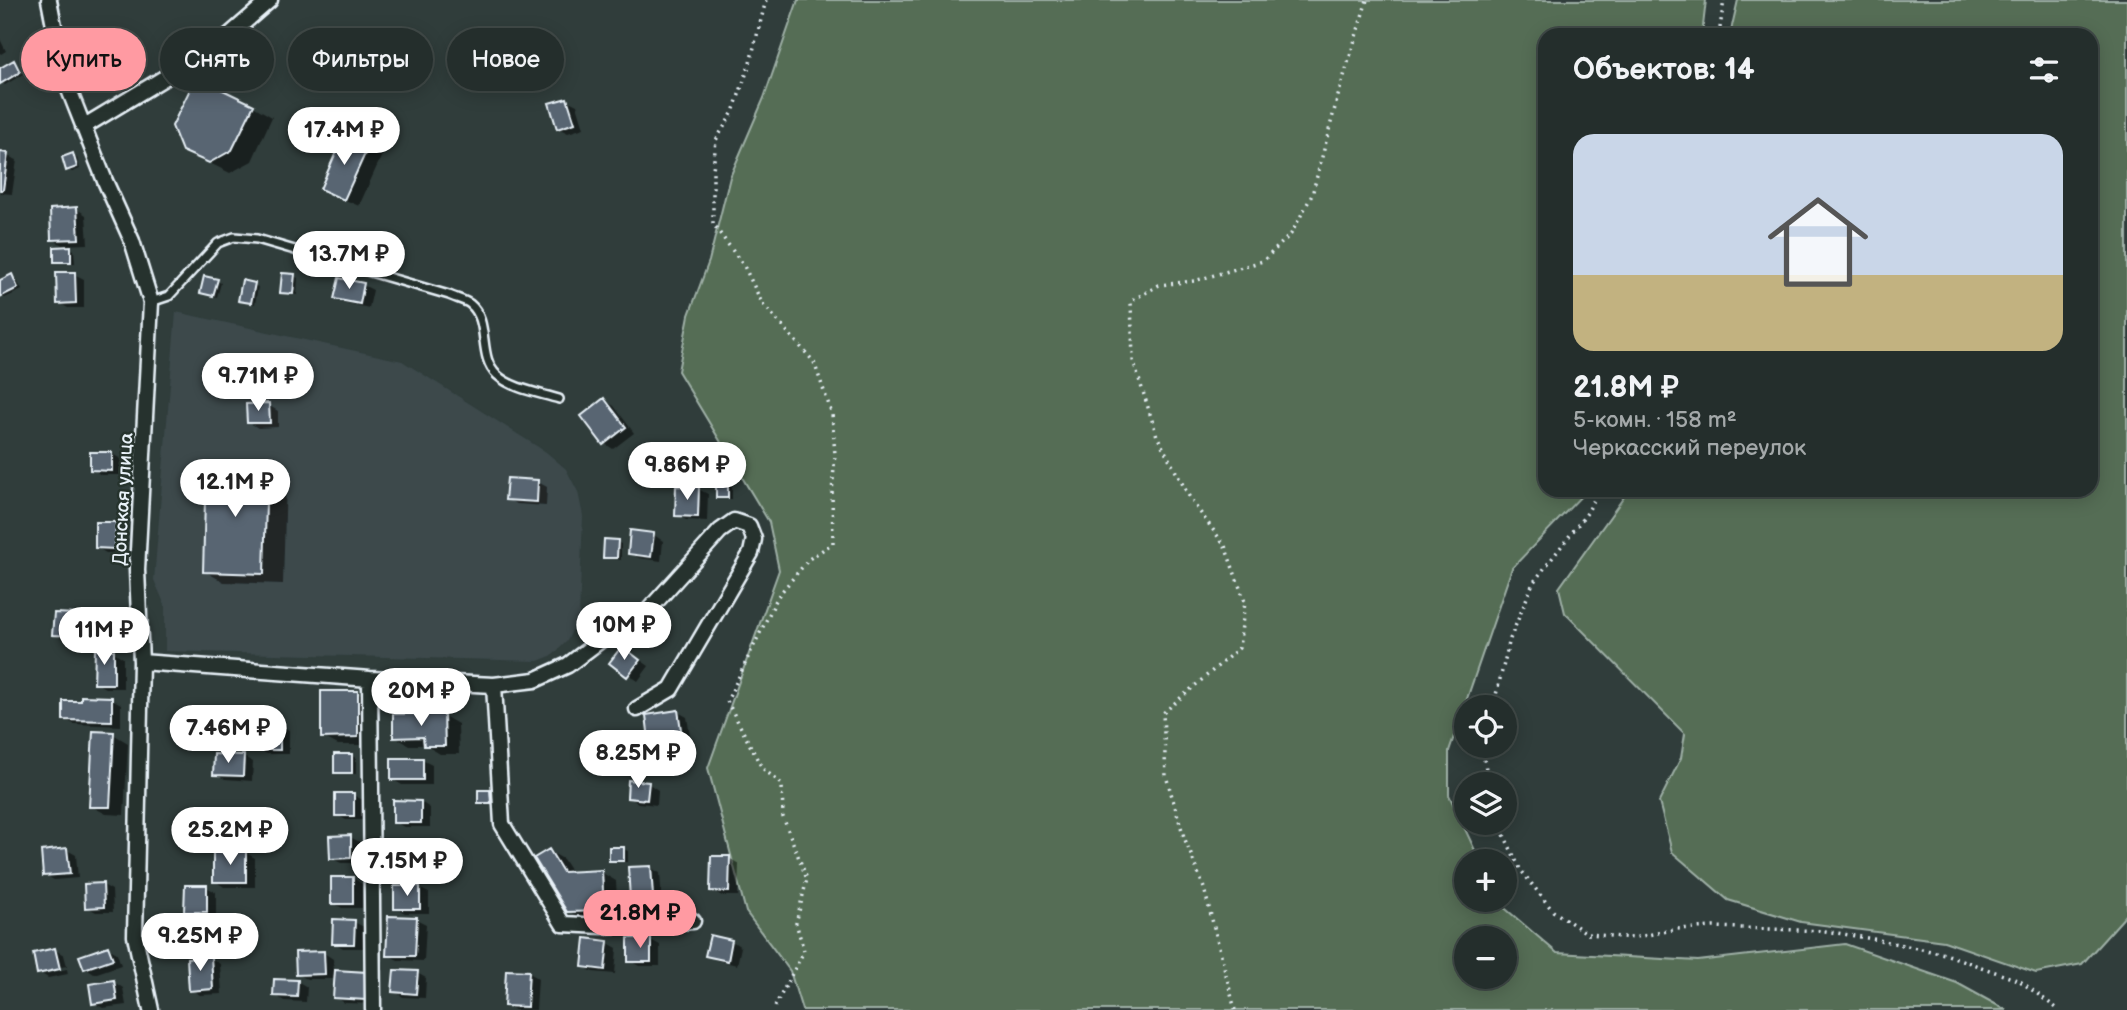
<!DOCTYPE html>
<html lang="ru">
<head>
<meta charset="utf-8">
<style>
	body { margin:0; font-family:"Balsamiq Sans",sans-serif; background:#303a38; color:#f1f3f6; height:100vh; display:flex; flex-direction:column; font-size:26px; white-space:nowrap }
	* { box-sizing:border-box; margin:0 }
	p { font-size:23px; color:#a3a8a9 }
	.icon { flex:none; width:38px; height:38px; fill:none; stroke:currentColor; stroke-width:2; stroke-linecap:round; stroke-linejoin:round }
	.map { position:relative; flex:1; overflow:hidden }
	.side { position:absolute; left:1538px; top:28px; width:560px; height:469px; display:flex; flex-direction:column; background:#242e2c; border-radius:21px; box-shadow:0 4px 18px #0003,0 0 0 2px #414a48 }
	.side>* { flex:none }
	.banner { position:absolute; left:21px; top:28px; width:665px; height:63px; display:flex; gap:14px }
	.buttons { position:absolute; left:1454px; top:695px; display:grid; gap:14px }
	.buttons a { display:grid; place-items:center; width:63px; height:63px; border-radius:50%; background:#242e2c; box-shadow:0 4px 18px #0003,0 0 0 2px #414a48; font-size:35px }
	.price { position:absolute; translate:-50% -60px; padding:0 16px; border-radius:24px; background:#fff; color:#222; font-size:23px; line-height:46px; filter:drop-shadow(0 2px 4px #0008) }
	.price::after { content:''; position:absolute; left:50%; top:42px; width:21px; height:16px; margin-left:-10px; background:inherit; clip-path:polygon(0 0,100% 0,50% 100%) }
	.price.selected { background:#ff9aa2; color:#111 }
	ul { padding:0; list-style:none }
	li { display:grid; align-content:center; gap:14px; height:371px; padding:0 35px }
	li+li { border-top:2px solid #414a48 }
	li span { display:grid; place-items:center; height:217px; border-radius:21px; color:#555 }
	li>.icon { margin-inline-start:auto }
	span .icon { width:126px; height:126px; fill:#fffc; stroke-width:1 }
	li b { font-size:30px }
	h2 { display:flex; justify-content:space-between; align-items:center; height:84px; padding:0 35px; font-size:30px }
	.tag { padding:0 24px; border-radius:32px; background:#242e2c; box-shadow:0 4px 18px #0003,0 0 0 2px #414a48; font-size:24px; line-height:63px }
	.tag.selected { background:#ff9aa2; color:#111 }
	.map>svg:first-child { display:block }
	.built { fill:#3c494c }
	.green { fill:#546d54; stroke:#9eafa6; stroke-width:2; fill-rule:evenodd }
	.shadow { fill:#0007 }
	.building { fill:#586572; stroke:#e8f1f8; stroke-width:2 }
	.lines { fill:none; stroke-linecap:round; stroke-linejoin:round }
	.service-casing { stroke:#e8f1f8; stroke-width:12 }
	.minor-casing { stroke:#e8f1f8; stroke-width:19 }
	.path { stroke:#e8f1f8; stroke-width:3.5; stroke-dasharray:2 5; stroke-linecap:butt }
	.service { stroke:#26332d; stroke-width:7 }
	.minor { stroke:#26332d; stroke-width:14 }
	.labels { text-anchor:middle; stroke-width:5; stroke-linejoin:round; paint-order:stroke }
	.street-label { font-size:19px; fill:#e8f1f8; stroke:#26332d }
</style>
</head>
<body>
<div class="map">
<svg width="2127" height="1010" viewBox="0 0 2127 1010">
	<rect width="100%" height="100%" fill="#303d3b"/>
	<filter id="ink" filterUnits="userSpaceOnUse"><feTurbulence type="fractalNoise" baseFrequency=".0143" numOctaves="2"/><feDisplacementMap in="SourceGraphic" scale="14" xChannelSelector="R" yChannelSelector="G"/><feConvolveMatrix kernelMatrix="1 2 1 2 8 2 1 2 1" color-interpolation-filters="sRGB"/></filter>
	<g filter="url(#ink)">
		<path class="built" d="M176 312 402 361 546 452 566 469 578 492 583 516 579 616 567 641 553 655 538 661 165 651V605L154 580Z"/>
		<path class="green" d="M798 0H1706L1702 35H1545V490H1587L1512 568 1449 751V795L1480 861H1466V900H1498L1500 904 1557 953 1698 961 1845 944 1957 983 2006 1010H802L790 971 746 912 708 768 779 570 769 522 678 371 689 315 709 261 730 177 764 98ZM1466 938H1505V976H1466Z
			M1738 0H2127V914L2082 964 2036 973 1944 941 1801 922 1728 900 1672 852 1659 802 1681 758 1685 734 1565 613 1559 588 1629 490H2091V35H1730Z"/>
		<path class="shadow" d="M0 39 6 51 1 54 0 53Z
			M14 62 23 74 5 85 0 80V70Z
			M567 100 577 105 584 128 568 133 558 128Z
			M253 106 272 117 252 161 230 173 183 150Z
			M368 147 382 155 359 206 336 196Z
			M0 153 17 160 12 194 0 193Z
			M72 155 77 158 80 169 72 172 68 170Z
			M77 209 86 215 88 244 62 245 53 239Z
			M70 248 74 250 75 263H60L56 261Z
			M74 274 84 279V308H68L59 303Z
			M12 276 16 279 22 290 5 298 0 294V282Z
			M294 276 298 278 297 295 282 292Z
			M217 281 221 283 217 297 206 294Z
			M254 285 258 287 255 304 240 300Z
			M363 285 373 290 369 308 346 303 336 298Z
			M604 400 614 406 634 433 613 449 604 443Z
			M268 405 278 411V427L258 428 248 422Z
			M716 446 720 448 725 467 713 470 709 467Z
			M112 454 121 459V475H101L92 469Z
			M266 467 286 479 283 584 224 582 204 571Z
			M728 473 732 475V499H722L718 497Z
			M538 482 547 487 546 506 516 504 507 499Z
			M698 489 708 494 707 521 686 520 677 515Z
			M115 524 125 529 124 553H106L96 547Z
			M654 535 663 541 661 561 639 558 630 553Z
			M617 542 621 544V560L605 557Z
			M76 616 85 622 84 641 64 639 54 634Z
			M623 648 649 666 638 681 612 663Z
			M114 652 123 658V688H105L96 683Z
			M357 693 372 701V745H338L323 737Z
			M112 699 121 704V726L74 724 64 719Z
			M678 712 687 717 692 748 661 752 652 747Z
			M444 716 458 724 459 754H440L425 745H409L395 737Z
			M279 725 289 730V754H267L257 749Z
			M113 734 128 743 124 815 106 814 91 806Z
			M352 756 356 758V774H340L336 772Z
			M244 757 253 762 252 781 225 779 215 774Z
			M422 760 432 765V785H402L392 779Z
			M649 784 658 790 657 805 638 803 628 797Z
			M490 791 494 794V804L480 802Z
			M353 795 363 800V820H346L337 815Z
			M421 802 430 808V827H404L395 822Z
			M250 815 260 820 259 844H225L216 838Z
			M350 837 360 842V863H341L331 858Z
			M410 849 420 855 421 875 403 876 394 871Z
			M623 849 628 851V862H614L610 860Z
			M67 850 76 855 78 878 54 880 45 875Z
			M549 851 563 859 572 873 601 872 616 881 618 918 583 920 568 911Z
			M246 853 255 858V887H224L215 881Z
			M729 858 739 864 738 896H722L712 890Z
			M651 868 660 873 662 901 641 902 631 897Z
			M353 878 362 884V908H342L333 903Z
			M103 885 112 890 113 912H96L87 907Z
			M206 887 216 892V916H195L186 911Z
			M419 888 429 893V913H405L396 908Z
			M416 919 426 924 424 961 398 960 388 955Z
			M354 922 364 927 363 948H343L334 943Z
			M651 940 660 945V966H639L630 961Z
			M732 941 741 947 737 965 716 960 707 955Z
			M608 943 617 948 615 974 593 972 584 967Z
			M108 948 117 953 121 965 94 974 85 968Z
			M55 950 64 955 67 966 44 970V974L67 969 68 974 48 978 39 972Z
			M324 953 333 959 334 971 367 974 375 1004 345 1003 335 997 336 979H307L297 974Z
			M211 958 220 964 222 994 200 995 191 990Z
			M417 973 426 978 425 998 403 997 394 991Z
			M529 973 538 978 536 1010H515L506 1005Z
			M297 981 307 987 306 1002 284 1001 275 995Z
			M114 982 123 988 126 1005 103 1008 93 1003Z"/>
		<path class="building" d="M14 60 20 72 0 84V68Z
			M196 77 254 105 232 150 209 163 182 151 172 126Z
			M567 98 575 123 557 129 549 103Z
			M344 134 369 145 344 200 320 189Z
			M0 152 8 153 3 190H0Z
			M73 153 77 167 66 171 62 157Z
			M77 207 79 239 51 240 50 209Z
			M71 246V262H54V247Z
			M56 272H75L76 303 57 304Z
			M282 273 295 274 293 294 280 293Z
			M12 274 18 288 0 297V280Z
			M204 276 218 279 213 296 200 293Z
			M339 278 364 283 360 304 334 299Z
			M242 280 255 283 251 303 238 301Z
			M604 398 626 427 603 445 581 416Z
			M269 403 270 423H247L246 404Z
			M716 444 721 465 708 469 702 447Z
			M90 452H112V471L90 470Z
			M206 464 267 466 264 574 203 572Z
			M716 471H728V498H716Z
			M507 478 538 480 537 502 505 500Z
			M676 486 699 487 698 517 675 516Z
			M95 522H116L115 549 95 548Z
			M630 530 654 533 651 557 628 554Z
			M604 539 618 540 617 558H603Z
			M54 613 76 614 74 636 52 635Z
			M622 646 640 660 627 677 609 663Z
			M95 650H114V684H94Z
			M321 691H358V737L321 738Z
			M81 696 112 697V721L63 720V701H81Z
			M678 710 683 743 650 748 646 715Z
			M393 714H444L445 746H424L423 737 393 738Z
			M256 723H280V750H256Z
			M93 731 114 732 110 807H89Z
			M214 754 244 755 243 776 213 775Z
			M334 754H352V773H334Z
			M391 758H423V780H391Z
			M628 780 649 782 647 800 627 798Z
			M478 790H490L491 803H478Z
			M335 793H354V816H335Z
			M393 800 421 801V823H393Z
			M214 812 251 813V840L214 839Z
			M351 835V858L330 859 329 836Z
			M411 847 412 871 392 872 391 848Z
			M609 847H624V861H609Z
			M67 848 70 874 43 876 41 851Z
			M549 849 563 872 602 870 604 911 567 912 534 858Z
			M246 851V882H213V852Z
			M711 856H730L729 892 710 891Z
			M651 866 653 896 630 898 628 867Z
			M331 877H353V904H331Z
			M103 883 104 907 85 908 84 884Z
			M185 885H207V912H184Z
			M394 886H420V909H394Z
			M388 916 417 917 415 956H386Z
			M333 919 355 920 354 944H332Z
			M710 935 732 940 728 961 705 956Z
			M585 938 608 941 605 970 582 967Z
			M628 938H651V962H628Z
			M108 946 113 959 84 969 79 956Z
			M55 948 60 969 37 974 33 953Z
			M324 951 325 974 296 975 295 952Z
			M211 956 213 989 189 991 187 958Z
			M335 970 367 972 366 1000 333 998Z
			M394 970 418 971 416 994 392 992Z
			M506 970 529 971 527 1007 504 1006Z
			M274 979 298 980 297 997 273 996Z
			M114 980 117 1000 92 1004 89 984Z"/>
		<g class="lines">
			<defs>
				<path id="service" d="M151 302 169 296 218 243 234 237 257 239 449 295C455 298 465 300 470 304 491 321 477 357 497 375 512 389 540 393 559 399"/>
				<path id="minor" d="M49 0 64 77 105 181 132 241 151 302 137 570 141 662 135 936 151 1010
					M83 127 217 46 270 0
					M141 662 370 679 494 685 535 680 568 665 618 627 645 614 720 531 734 521 749 526 754 539 751 553 671 689 637 709
					M370 679 373 1010
					M494 685 502 824 563 924 603 926 693 921"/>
			</defs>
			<use href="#service" class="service-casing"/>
			<use href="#minor" class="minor-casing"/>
			<path class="path" d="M766 0 750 63 733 112 716 140 713 170V224L744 266 762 303 814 362 832 414 835 455 832 493 833 543 809 559 778 596 727 701 762 768 782 784 783 817 807 879 796 923 804 951 773 1010
				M1719 35 1724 0
				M1493 707 1510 639 1533 583 1587 513 1599 490
				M1485 746 1483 754 1489 784
				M1498 822 1520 869 1553 911 1588 934 1633 938 1677 929 1714 927 1825 931 1879 940 1945 954 2020 981 2059 1010
				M1235 1010 1204 888 1184 837 1166 776 1163 713 1239 648 1245 602 1225 546 1191 500 1157 436 1133 360 1131 301 1159 285 1194 281 1263 261 1291 234 1312 195 1338 96 1367 0"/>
			<use href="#service" class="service"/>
			<use href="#minor" class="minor"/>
		</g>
	</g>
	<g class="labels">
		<g class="street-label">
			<text transform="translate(122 499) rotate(-87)" y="7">Донская улица</text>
		</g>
	</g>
</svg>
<div class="buttons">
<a><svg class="icon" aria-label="locate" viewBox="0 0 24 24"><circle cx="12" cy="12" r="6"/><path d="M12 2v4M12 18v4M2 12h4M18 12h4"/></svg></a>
<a><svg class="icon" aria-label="layers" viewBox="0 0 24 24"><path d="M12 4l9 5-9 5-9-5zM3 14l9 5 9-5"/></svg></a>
<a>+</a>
<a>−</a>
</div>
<b class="price" style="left:344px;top:167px">17.4M ₽</b>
<b class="price" style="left:349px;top:291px">13.7M ₽</b>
<b class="price" style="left:258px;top:413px">9.71M ₽</b>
<b class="price" style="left:687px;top:502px">9.86M ₽</b>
<b class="price" style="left:235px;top:519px">12.1M ₽</b>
<b class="price" style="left:624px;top:662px">10M ₽</b>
<b class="price" style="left:104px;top:667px">11M ₽</b>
<b class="price" style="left:421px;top:728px">20M ₽</b>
<b class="price" style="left:228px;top:765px">7.46M ₽</b>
<b class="price" style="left:638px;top:790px">8.25M ₽</b>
<b class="price" style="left:230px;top:867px">25.2M ₽</b>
<b class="price" style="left:407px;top:898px">7.15M ₽</b>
<b class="price selected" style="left:640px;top:950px">21.8M ₽</b>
<b class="price" style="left:200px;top:973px">9.25M ₽</b>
<div class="banner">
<a class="tag selected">Купить</a>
<a class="tag">Снять</a>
<a class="tag">Фильтры</a>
<a class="tag">Новое</a>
</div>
<section class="side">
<h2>Объектов: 14<svg class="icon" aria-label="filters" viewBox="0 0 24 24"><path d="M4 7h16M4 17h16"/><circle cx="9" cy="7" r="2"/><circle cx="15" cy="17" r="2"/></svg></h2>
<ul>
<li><span style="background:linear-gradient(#c9d6e8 65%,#c2b280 0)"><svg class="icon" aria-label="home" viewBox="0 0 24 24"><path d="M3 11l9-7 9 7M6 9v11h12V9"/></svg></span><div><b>21.8M ₽</b><p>5-комн. · 158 m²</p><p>Черкасский переулок</p></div></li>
</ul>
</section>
</div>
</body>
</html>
